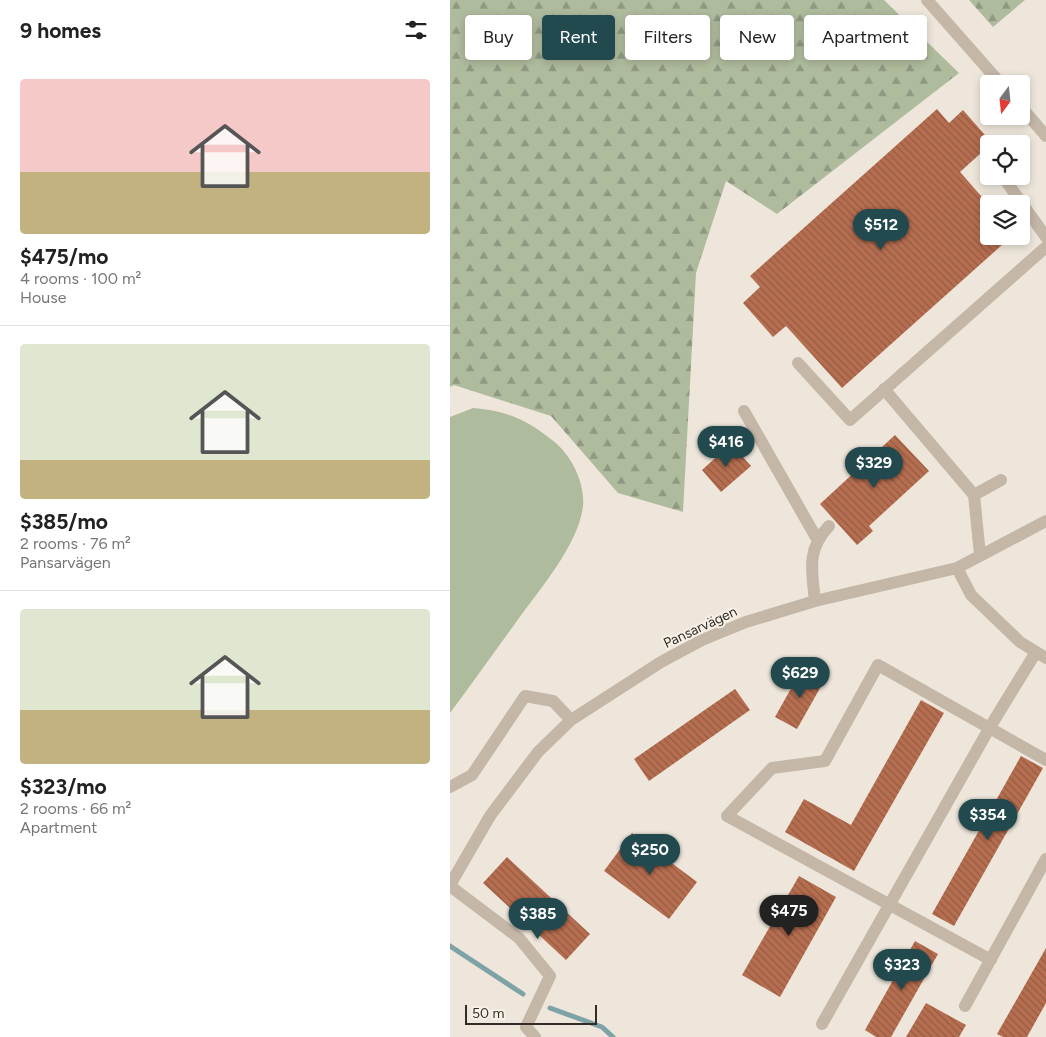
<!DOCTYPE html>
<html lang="en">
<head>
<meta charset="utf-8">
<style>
	body { margin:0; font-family:Figtree,sans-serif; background:#f6f6f6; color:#222; height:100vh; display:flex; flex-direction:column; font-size:19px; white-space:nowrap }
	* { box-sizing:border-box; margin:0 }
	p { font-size:16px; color:#767676 }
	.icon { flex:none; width:28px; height:28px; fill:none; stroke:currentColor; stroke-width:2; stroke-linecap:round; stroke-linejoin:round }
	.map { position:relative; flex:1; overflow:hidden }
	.details { display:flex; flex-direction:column; background:#fff; width:450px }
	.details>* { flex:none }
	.banner { position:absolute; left:15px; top:15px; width:475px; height:45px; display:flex; gap:10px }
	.needle { width:32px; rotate:195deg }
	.tools { position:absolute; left:530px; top:75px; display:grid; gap:10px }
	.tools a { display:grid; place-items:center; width:50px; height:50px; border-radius:5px; background:#fff; box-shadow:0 2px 8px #0003; font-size:25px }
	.scale { position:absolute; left:15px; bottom:12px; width:132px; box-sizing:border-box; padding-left:5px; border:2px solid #322b27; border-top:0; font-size:14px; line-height:18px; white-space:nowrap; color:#322b27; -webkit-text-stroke:4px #f6f0e6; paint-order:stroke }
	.price { position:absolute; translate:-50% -42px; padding:0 11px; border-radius:18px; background:#22494e; color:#fff; font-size:16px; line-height:32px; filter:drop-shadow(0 1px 2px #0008) }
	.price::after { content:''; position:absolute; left:50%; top:30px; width:15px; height:11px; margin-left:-8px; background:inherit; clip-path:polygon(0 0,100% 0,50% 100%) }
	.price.current { background:#222; color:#fff }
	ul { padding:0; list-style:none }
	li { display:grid; align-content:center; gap:10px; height:265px; padding:0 20px }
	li+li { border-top:1px solid #e0e0e0 }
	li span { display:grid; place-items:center; height:155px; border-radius:5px; color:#555 }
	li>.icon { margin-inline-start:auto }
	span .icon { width:90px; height:90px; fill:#fffc; stroke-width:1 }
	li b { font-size:21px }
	h2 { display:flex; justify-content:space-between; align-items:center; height:60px; padding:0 20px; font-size:21px }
	.pill { padding:0 18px; border-radius:5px; background:#fff; box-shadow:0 2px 8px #0003; font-size:18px; line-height:45px }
	.pill.current { background:#22494e; color:#fff }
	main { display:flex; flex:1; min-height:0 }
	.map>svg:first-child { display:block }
	.grass { fill:#afbb9d }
	.forest { fill:url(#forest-firs) }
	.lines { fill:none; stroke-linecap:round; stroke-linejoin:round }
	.stream { stroke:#7da3a7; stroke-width:5 }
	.building { fill:url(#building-back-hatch) }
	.minor { stroke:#c4b7a8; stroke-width:12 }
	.labels { text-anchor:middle; stroke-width:4; stroke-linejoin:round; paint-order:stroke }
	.street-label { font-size:14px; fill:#322b27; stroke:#f6f0e6 }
</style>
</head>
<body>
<main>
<section class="details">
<h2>9 homes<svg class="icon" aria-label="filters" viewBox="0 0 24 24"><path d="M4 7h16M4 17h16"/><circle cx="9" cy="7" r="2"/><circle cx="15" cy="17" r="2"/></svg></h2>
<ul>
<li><span style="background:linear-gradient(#f6c9c9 60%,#c2b280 0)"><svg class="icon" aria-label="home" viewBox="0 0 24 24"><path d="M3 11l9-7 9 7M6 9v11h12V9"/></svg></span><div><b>$475/mo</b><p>4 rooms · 100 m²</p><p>House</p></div></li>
<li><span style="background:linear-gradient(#dfe7d0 75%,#c2b280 0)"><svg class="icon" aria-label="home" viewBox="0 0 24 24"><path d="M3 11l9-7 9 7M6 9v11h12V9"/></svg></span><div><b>$385/mo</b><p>2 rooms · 76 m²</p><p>Pansarvägen</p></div></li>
<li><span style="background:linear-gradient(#dfe7d0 65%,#c2b280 0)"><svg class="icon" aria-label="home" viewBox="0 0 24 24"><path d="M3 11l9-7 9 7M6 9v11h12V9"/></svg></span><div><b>$323/mo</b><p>2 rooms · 66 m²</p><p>Apartment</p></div></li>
</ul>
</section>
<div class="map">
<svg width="596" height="1037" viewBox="0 0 596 1037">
	<defs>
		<pattern id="forest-firs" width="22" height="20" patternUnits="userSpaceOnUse" patternTransform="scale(1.25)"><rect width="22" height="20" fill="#afbb9d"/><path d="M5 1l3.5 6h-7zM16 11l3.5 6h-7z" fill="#8f9880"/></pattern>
		<pattern id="building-back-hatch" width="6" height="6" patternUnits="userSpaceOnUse" patternTransform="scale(1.25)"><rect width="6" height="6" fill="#b66e50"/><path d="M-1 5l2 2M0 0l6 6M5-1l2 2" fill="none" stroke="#955b42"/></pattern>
	</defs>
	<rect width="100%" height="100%" fill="#eee6db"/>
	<path class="grass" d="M23 408C55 410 77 420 102 440 121 454 135 482 133 506 129 543 91 588 69 618 46 650 23 682 0 713V417Z"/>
	<path class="forest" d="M0 0H434L509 73 327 214 276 181 246 273 233 512 168 493 101 416 4 385 0 387Z
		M519 0H575L543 27Z"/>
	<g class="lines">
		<path class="stream" d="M0 946 73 994
			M100 1008 152 1027 163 1037"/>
	</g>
	<path class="building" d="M487 109 499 123 513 110 542 143 510 172 539 205V236H562L392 388 336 326 323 337 293 303 310 287 300 276Z
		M445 435 479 471 419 526 423 531 407 545 370 504Z
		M281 444 301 466 271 492 252 470Z
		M352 669 374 681 347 729 325 717Z
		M285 689 300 710 199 781 184 759Z
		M471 700 494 713 404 871 335 832 354 799 401 825Z
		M571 756 593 768 504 926 482 914Z
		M182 833 247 882 219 919 154 871Z
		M57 857 140 934 116 960 33 883Z
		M349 876 386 897 330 997 292 975Z
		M465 941 488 954 441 1037H426L415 1030Z
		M596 948V1003L577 1037H553L547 1034Z
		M476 1003 516 1025 509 1037H456Z"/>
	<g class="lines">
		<path class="minor" d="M477 0 551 84
			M571 107 596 136
			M553 177 596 237
			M348 363 400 420 596 247
			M434 389 524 495 530 555
			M294 411 367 539
			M524 495 551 480
			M507 568 521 595 570 642 596 658
			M365 601C362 571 356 550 379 526
			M0 787 22 775 75 696 103 701 121 720
			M0 885 40 816 88 752 121 720 211 662 252 640 296 622 365 601 507 568 596 521
			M0 886 69 938 100 976 76 1027 85 1037
			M541 960 277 816 322 768 375 761 428 665 596 760
			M515 1006 596 859
			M372 1024 540 727 586 652"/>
	</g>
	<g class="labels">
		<g class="street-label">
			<text transform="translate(250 627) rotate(-25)" y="5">Pansarvägen</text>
		</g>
	</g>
</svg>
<div class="tools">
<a><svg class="needle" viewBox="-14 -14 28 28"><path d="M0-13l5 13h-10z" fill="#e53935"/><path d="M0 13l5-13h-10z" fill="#767676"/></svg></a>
<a><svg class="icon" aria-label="locate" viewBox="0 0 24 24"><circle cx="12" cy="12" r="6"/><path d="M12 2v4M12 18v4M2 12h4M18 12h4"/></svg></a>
<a><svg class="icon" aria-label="layers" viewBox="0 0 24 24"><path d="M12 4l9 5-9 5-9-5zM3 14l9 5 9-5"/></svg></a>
</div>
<div class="scale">50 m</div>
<b class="price" style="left:431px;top:251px">$512</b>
<b class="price" style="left:276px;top:468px">$416</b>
<b class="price" style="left:424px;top:489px">$329</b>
<b class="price" style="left:350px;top:699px">$629</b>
<b class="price" style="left:538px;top:841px">$354</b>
<b class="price" style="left:200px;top:876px">$250</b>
<b class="price current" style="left:339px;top:937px">$475</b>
<b class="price" style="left:88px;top:940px">$385</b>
<b class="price" style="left:452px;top:991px">$323</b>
<div class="banner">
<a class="pill">Buy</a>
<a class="pill current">Rent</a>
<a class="pill">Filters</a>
<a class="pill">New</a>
<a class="pill">Apartment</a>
</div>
</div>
</main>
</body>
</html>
